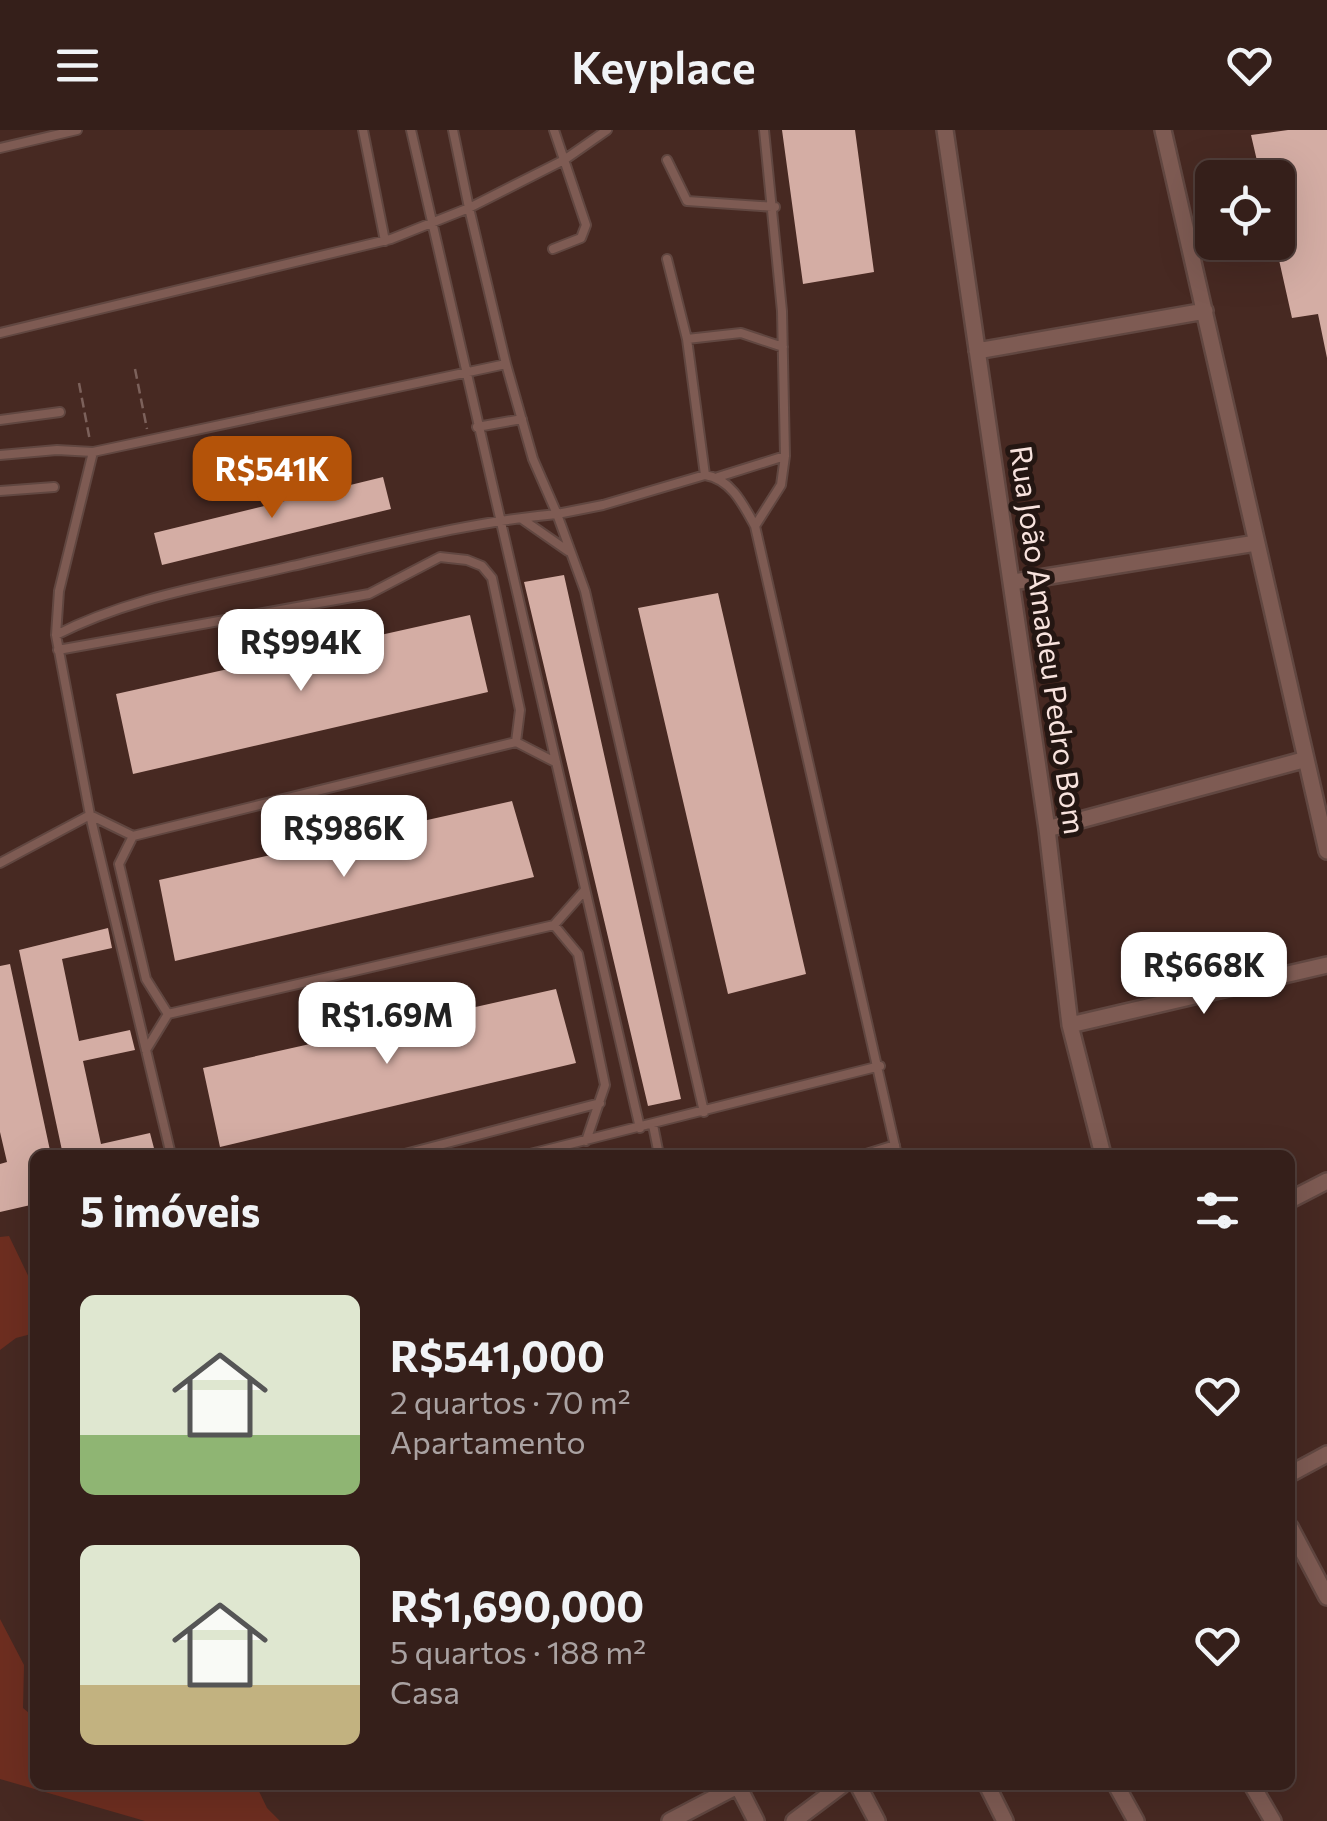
<!DOCTYPE html>
<html lang="pt">
<head>
<meta charset="utf-8">
<style>
	body { margin:0; font-family:Commissioner,sans-serif; background:#3d2723; color:#f1f3f6; height:100vh; display:flex; flex-direction:column; font-size:38px; white-space:nowrap }
	* { box-sizing:border-box; margin:0 }
	p { font-size:32px; color:#aaa2a2 }
	.icon { flex:none; width:55px; height:55px; fill:none; stroke:currentColor; stroke-width:2; stroke-linecap:round; stroke-linejoin:round }
	.map { position:relative; flex:1; overflow:hidden }
	.sheet { position:absolute; left:30px; top:1020px; width:1265px; height:640px; display:flex; flex-direction:column; background:#351f1a; border-radius:15px; box-shadow:0 10px 40px #0002,0 0 0 2px #4f3d39 }
	.sheet>* { flex:none }
	.fabs { position:absolute; left:1195px; top:30px; display:grid; gap:20px }
	.fabs a { display:grid; place-items:center; width:100px; height:100px; border-radius:15px; background:#351f1a; box-shadow:0 10px 40px #0002,0 0 0 2px #4f3d39; font-size:50px }
	.price { position:absolute; translate:-50% -85px; padding:0 22px; border-radius:20px; background:#fff; color:#222; font-size:32px; line-height:65px; filter:drop-shadow(0 2px 5px #0008) }
	.price::after { content:''; position:absolute; left:50%; top:60px; width:30px; height:22px; margin-left:-15px; background:inherit; clip-path:polygon(0 0,100% 0,50% 100%) }
	.price.current { background:#b45309; color:#fff }
	ul { padding:0; list-style:none }
	li { display:flex; align-items:center; gap:30px; height:250px; padding:0 50px }
	li span { display:grid; place-items:center; flex:none; width:280px; height:200px; border-radius:15px; color:#555 }
	li>.icon { margin-inline-start:auto }
	span .icon { width:120px; height:120px; fill:#fffc; stroke-width:1 }
	li b { font-size:42px }
	h2 { display:flex; justify-content:space-between; align-items:center; height:120px; padding:0 50px; font-size:42px }
	header { display:flex; justify-content:space-between; align-items:center; height:130px; padding:0 50px; background:#351f1a; font-size:45px; font-weight:600 }
	.map>svg:first-child { display:block }
	.green { fill:#6e2e20 }
	.building { fill:#d4ada4 }
	.lines { fill:none; stroke-linecap:round; stroke-linejoin:round }
	.lane-casing { stroke:#614741; stroke-width:12 }
	.street-casing { stroke:#614741; stroke-width:20 }
	.path { stroke:#7c615b; stroke-width:2.5; stroke-dasharray:10 5; stroke-linecap:butt }
	.lane { stroke:#7e5b53; stroke-width:8 }
	.street { stroke:#7e5b53; stroke-width:15 }
	.labels { text-anchor:middle; stroke-width:10; stroke-linejoin:round; paint-order:stroke }
	.street-label { font-size:30px; fill:#f8e3de; stroke:#241612 }
</style>
</head>
<body>
<header><svg class="icon" aria-label="menu" viewBox="0 0 24 24"><path d="M4 6h16M4 12h16M4 18h16"/></svg>Keyplace<svg class="icon" aria-label="heart" viewBox="0 0 24 24"><path d="M12 20l-8-8c-3-5 5-10 8-4 3-6 11-1 8 4z"/></svg></header>
<div class="map">
<svg width="1327" height="1691" viewBox="0 0 1327 1691">
	<rect width="100%" height="100%" fill="#472922"/>
	<path class="green" d="M9 1106 35 1160V1203L16 1208 0 1220V1107Z
		M0 1489 24 1535 23 1578 35 1588V1655H256L267 1678 280 1691H145L0 1649Z"/>
	<path class="building" d="M782 0H855L874 142 803 154Z
		M1288 0H1327V228L1318 184 1292 188 1275 112 1278 48H1261L1251 5Z
		M383 347 391 379 162 435 154 403Z
		M564 445 681 969 648 976 524 452Z
		M718 463 806 844 728 864 638 478Z
		M470 485 488 562 133 644 116 564Z
		M512 671 534 747 175 831 159 750Z
		M108 798 112 818 62 829 79 911 130 900 135 920 83 931 101 1014 150 1003 155 1022 63 1025 19 820Z
		M10 834 51 1025H35V1074L0 1082V1034L7 1032 0 1002V836Z
		M556 859 576 933 220 1017 203 938Z"/>
	<g class="lines">
		<defs>
			<path id="lane" d="M363 0 385 111
				M411 0 640 998
				M0 18 77 0
				M667 30 687 71 775 77
				M553 119 581 108 586 95 554 0
				M667 129 687 209 705 345
				M0 203 391 109 469 78 453 0
				M687 209 741 203 783 217
				M506 234 469 78 564 30 607 0
				M0 290 60 282
				M477 297 522 289
				M0 325 57 320 93 322
				M718 347 785 326
				M0 361 54 357
				M522 389 568 421
				M755 396 781 355 785 326 782 181 764 0
				M56 505C130 467 212 455 292 436 380 416 467 392 557 384L585 461 704 982
				M58 520 369 464 440 427 467 430 482 436 492 448 520 580 516 612
				M133 706 119 734 146 849 168 884
				M0 733 90 685 133 706 516 612 555 632
				M554 795 578 824 605 955 586 1011
				M146 920 168 884 554 795 585 760
				M653 995 659 1025
				M171 1025 90 685 56 505 59 461 93 322 506 234 533 329 557 384 603 375 705 345C731 349 743 374 755 396L897 1025
				M401 1025 600 973
				M526 1025 880 936
				M863 1025 895 1015"/>
			<path id="street" d="M945 0 1047 699 1070 895 1103 1025
				M1163 0 1327 721
				M977 221 1205 181
				M1013 452 1256 413
				M1047 699 1303 630
				M1070 895 1327 835
				M1290 1070 1327 1051
				M1290 1344 1327 1324
				M1290 1397 1327 1467
				M858 1655 877 1691
				M987 1655 1005 1691
				M1116 1655 1136 1691
				M1252 1655 1273 1691
				M738 1656 756 1691
				M670 1691 739 1655
				M794 1691 842 1655"/>
		</defs>
		<use href="#lane" class="lane-casing"/>
		<use href="#street" class="street-casing"/>
		<path class="path" d="M135 239 147 299
			M79 253 90 311"/>
		<use href="#lane" class="lane"/>
		<use href="#street" class="street"/>
	</g>
	<g class="labels">
		<g class="street-label">
			<text transform="translate(1047 510) rotate(82)" y="10">Rua João Amadeu Pedro Bom</text>
		</g>
	</g>
</svg>
<div class="fabs">
<a><svg class="icon" aria-label="locate" viewBox="0 0 24 24"><circle cx="12" cy="12" r="6"/><path d="M12 2v4M12 18v4M2 12h4M18 12h4"/></svg></a>
</div>
<b class="price current" style="left:272px;top:391px">R$541K</b>
<b class="price" style="left:301px;top:564px">R$994K</b>
<b class="price" style="left:344px;top:750px">R$986K</b>
<b class="price" style="left:1204px;top:887px">R$668K</b>
<b class="price" style="left:387px;top:937px">R$1.69M</b>
<section class="sheet">
<h2>5 imóveis<svg class="icon" aria-label="filters" viewBox="0 0 24 24"><path d="M4 7h16M4 17h16"/><circle cx="9" cy="7" r="2"/><circle cx="15" cy="17" r="2"/></svg></h2>
<ul>
<li><span style="background:linear-gradient(#dfe7d0 70%,#8fb573 0)"><svg class="icon" aria-label="home" viewBox="0 0 24 24"><path d="M3 11l9-7 9 7M6 9v11h12V9"/></svg></span><div><b>R$541,000</b><p>2 quartos · 70 m²</p><p>Apartamento</p></div><svg class="icon" aria-label="heart" viewBox="0 0 24 24"><path d="M12 20l-8-8c-3-5 5-10 8-4 3-6 11-1 8 4z"/></svg></li>
<li><span style="background:linear-gradient(#dfe7d0 70%,#c2b280 0)"><svg class="icon" aria-label="home" viewBox="0 0 24 24"><path d="M3 11l9-7 9 7M6 9v11h12V9"/></svg></span><div><b>R$1,690,000</b><p>5 quartos · 188 m²</p><p>Casa</p></div><svg class="icon" aria-label="heart" viewBox="0 0 24 24"><path d="M12 20l-8-8c-3-5 5-10 8-4 3-6 11-1 8 4z"/></svg></li>
</ul>
</section>
</div>
</body>
</html>
